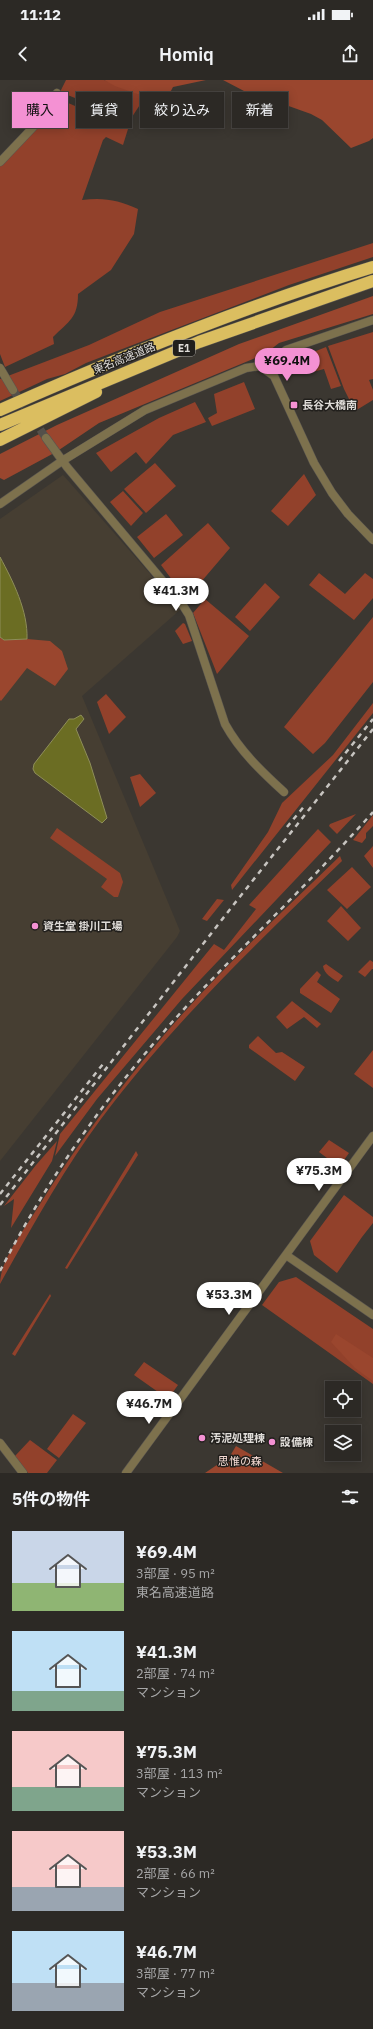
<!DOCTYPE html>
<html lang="ja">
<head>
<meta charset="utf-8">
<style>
	body { margin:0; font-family:"IBM Plex Sans","Noto Sans JP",sans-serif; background:#383532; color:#f1f3f6; height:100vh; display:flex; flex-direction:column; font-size:15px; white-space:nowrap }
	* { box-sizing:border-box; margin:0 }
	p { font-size:13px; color:#a6a6a7 }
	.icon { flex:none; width:22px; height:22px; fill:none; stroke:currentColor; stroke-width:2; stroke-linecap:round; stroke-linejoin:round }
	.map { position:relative; height:1393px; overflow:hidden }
	.panel { display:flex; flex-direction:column; background:#2c2925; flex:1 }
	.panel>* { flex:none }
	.banner { position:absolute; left:12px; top:12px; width:349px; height:36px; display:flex; gap:8px }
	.tools { position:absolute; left:325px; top:1301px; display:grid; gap:8px }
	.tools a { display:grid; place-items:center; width:36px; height:36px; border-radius:0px; background:#2c2925; box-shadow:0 2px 10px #0003,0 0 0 1px #484542; font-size:20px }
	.price { position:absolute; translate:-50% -34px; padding:0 9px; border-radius:14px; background:#fff; color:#222; font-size:13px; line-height:26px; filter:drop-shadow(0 1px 2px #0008) }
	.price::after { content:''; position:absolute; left:50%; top:24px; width:12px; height:9px; margin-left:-6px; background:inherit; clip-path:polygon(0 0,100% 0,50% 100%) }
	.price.on { background:#f491d3; color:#111 }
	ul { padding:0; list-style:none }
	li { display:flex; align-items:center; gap:12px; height:100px; padding:0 12px }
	li span { display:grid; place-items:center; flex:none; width:112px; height:80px; border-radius:0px; color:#555 }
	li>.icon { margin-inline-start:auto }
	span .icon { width:48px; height:48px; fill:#fffc; stroke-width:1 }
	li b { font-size:17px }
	h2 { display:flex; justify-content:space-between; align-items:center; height:48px; padding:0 12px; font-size:17px }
	.chip { padding:0 14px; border-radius:0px; background:#2c2925; box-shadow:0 2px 10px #0003,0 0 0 1px #484542; font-size:14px; line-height:36px }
	.chip.on { background:#f491d3; color:#111 }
	.status { display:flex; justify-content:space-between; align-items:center; height:28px; padding:0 20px; background:#2c2925; direction:ltr }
	.status svg { height:11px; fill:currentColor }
	header { display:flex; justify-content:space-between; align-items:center; height:52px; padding:0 12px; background:#2c2925; font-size:18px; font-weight:600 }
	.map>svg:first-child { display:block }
	.built { fill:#463e32 }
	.green { fill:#92412b }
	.forest { fill:#9a462e }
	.water { fill:#6b6d23; stroke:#8e8e59 }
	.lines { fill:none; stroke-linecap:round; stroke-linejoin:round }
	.tertiary-tunnel { stroke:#54504a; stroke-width:8; stroke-dasharray:8 4; stroke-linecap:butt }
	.tertiary-casing { stroke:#59554f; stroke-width:9 }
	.motorway-casing { stroke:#59554f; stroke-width:13 }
	.tertiary { stroke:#7d714d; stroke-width:8 }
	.motorway { stroke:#dbbe60; stroke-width:12 }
	.rail { stroke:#c7c4c0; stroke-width:2.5; stroke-dasharray:5 5; stroke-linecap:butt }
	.poi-dot { fill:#f491d3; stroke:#211f1c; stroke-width:1.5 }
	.labels { text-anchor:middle; stroke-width:3; stroke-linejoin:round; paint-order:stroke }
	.shield { fill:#211f1c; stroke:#a6a3a0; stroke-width:1 }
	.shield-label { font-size:10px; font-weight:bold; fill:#dfdcd8 }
	.street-label { font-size:11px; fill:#dfdcd8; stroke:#211f1c }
	.poi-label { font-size:11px; font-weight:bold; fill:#dfdcd8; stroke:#211f1c; text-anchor:start }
	.park-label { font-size:11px; fill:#f4dad3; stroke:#211f1c }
</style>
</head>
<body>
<div class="status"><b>11:12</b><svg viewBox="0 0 49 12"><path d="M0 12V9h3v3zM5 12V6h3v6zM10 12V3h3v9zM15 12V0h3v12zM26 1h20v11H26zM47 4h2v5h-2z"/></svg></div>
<header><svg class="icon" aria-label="back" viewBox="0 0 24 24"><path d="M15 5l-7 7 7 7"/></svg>Homiq<svg class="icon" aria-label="share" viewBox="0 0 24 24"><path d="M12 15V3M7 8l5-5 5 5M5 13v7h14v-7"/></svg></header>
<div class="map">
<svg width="373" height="1393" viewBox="0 0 373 1393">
	<rect width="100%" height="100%" fill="#3b3731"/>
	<path class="built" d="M63 395 181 529 82 616 180 851 177 857 0 1081V439Z"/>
	<path class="green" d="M66 0H104L145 17 130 40 60 12Z
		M59 19 128 49 123 65 106 57 103 60 82 120C103 117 119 120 138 129L134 154 111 190 78 214C78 238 69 241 53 257L54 264 5 287 0 274V85L20 66Z
		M373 163V177L289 205 169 251 86 283 65 294 47 299 0 321V299L89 265 160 232Z
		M373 252V299L369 300 373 310V320L355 331 344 309 328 266Z
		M326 267 341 306 331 309 324 289 313 292 306 275Z
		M244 302 255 329 212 346 208 338 217 333 214 314Z
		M195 322 206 342 173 355 146 384 136 372 111 392 96 373 159 338Z
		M155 383 176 406 146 433 124 409Z
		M304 394 316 415 288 446 271 431Z
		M123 411 143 433 131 446 110 422Z
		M166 434 183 455 154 478 137 457Z
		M208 443 230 468 189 516H184L161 485Z
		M319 493 345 514 365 493 373 499V518L354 540 309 505Z
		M265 503 280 517 250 551 235 537Z
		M205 519 249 556 217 594 193 533Z
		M373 537V602L325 663 313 674 284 647Z
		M183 543 185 544 192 561 183 564 175 551Z
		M106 614 126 637 109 654 97 622Z
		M373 623V633L232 810 231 805 268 752 282 723 333 675Z
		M140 694 156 713 140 727 130 697Z
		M356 734 337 754 329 746 330 744Z
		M373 735V746L366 753V758L362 763 353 760Z
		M57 748 120 793 123 802 118 817H114L101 807 107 799 50 758Z
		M318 749 331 762 182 919 97 1019 55 1076 60 1054 214 864 224 870 256 829 249 825Z
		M373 766V788L364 776Z
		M340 776 342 781C258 862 171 945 101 1039 64 1089 30 1150 0 1204 0 1181 23 1151 35 1132 73 1070 117 1011 164 955 218 892 280 834 340 776Z
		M352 787 371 807 347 829 327 810Z
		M217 819 224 820 207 841 202 839Z
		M341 826 361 848 348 861 327 841Z
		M370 880 373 882V889H372L365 897 358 892Z
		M326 884 343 896 338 902C332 898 324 894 323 886Z
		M317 891 321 895 317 902 340 919 331 933 300 913V909Z
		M292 921 321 944 317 948 304 937 287 949 276 937Z
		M258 956 276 973 282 972 305 987 295 1001 249 968V965Z
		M373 970V1008L354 994Z
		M329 1060 349 1073 339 1087 319 1072Z
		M57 1061 52 1081 11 1148 14 1119 4 1126 36 1085Z
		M136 1071 138 1075 67 1189 65 1188Z
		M344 1115 373 1137V1143L362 1157 337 1193 314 1175 310 1161Z
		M296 1197 373 1249V1304L262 1225 279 1202Z
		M50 1214 51 1216 15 1276 12 1274Z
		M144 1282 178 1305 168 1319 134 1295Z
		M73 1334 86 1343 59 1378 47 1369Z
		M30 1360 57 1380 47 1393H28L15 1376Z"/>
	<path class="forest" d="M104 0H206L173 7 164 24 115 6Z
		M223 0H373V58L369 61 351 68 322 40 311 34 269 19 253 24 244 11Z
		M373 216V234L279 263 265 274 99 343 56 372 4 400 0 398V374L57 345 239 264Z
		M0 557 4 560 27 559 50 561 62 571 68 589 55 606 27 588 1 621 0 620Z
		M336 1254 373 1278V1301L355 1288 331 1262Z
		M236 1366 283 1393H205L230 1376Z"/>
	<path class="water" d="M0 477C13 501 28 531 27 559L4 560 0 557Z
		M81 635 84 639 76 649 90 683 107 738 102 743 35 693 33 689 34 684 69 639H74Z"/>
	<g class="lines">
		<path class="tertiary-tunnel" d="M13 310 46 358"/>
		<defs>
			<path id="tertiary" d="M0 82 39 41 57 13
				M0 288 13 310
				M267 289 286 270 373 240
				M46 358 67 387 182 524 189 535 225 644C240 671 261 691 284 712
				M0 424 62 381 145 330 246 288 260 286 274 296 314 383 332 413 348 434 373 460
				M286 1175 373 1235
				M0 1363 23 1393
				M126 1393 373 1056"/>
			<path id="motorway" d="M0 330C122 276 245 226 373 187
				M0 345 199 262 373 201
				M0 360 96 312"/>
		</defs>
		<use href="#tertiary" class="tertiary-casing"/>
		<use href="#motorway" class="motorway-casing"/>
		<use href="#tertiary" class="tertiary"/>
		<use href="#motorway" class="motorway"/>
		<path class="rail" d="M339 681 373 639
			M287 747 306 724
			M0 1114 103 984
			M0 1125 231 828 373 649
			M0 1191C52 1090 119 998 197 915 255 854 317 795 373 732"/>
	</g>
	<g class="poi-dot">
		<rect x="290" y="321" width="8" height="8" rx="2"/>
		<circle cx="35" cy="846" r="4"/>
		<circle cx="202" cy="1358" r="4"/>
		<circle cx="272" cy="1362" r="4"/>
	</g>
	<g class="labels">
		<rect class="shield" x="173" y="260" width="22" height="16" rx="3"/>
		<g class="shield-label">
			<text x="184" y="272">E1</text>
		</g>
		<g class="street-label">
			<text transform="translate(124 278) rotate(-22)" y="4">東名高速道路</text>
		</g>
		<g class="poi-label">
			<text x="302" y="329">長谷大橋南</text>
			<text x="43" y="850">資生堂 掛川工場</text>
			<text x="210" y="1362">汚泥処理棟</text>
			<text x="280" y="1366">設備棟</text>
		</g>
		<g class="park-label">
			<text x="240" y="1385">思惟の森</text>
		</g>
	</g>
</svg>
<div class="tools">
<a><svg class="icon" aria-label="locate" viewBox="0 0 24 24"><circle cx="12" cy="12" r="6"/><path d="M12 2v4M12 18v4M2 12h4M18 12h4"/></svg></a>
<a><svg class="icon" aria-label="layers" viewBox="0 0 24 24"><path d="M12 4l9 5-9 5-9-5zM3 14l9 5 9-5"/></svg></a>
</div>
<b class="price on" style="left:287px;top:302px">¥69.4M</b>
<b class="price" style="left:176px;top:532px">¥41.3M</b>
<b class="price" style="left:319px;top:1112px">¥75.3M</b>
<b class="price" style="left:229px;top:1236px">¥53.3M</b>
<b class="price" style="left:149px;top:1345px">¥46.7M</b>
<div class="banner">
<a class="chip on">購入</a>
<a class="chip">賃貸</a>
<a class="chip">絞り込み</a>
<a class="chip">新着</a>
</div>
</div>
<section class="panel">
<h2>5件の物件<svg class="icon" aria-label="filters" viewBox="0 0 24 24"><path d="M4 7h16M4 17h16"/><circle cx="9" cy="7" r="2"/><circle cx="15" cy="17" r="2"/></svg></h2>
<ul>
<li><span style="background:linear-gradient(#c9d6e8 65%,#8fb573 0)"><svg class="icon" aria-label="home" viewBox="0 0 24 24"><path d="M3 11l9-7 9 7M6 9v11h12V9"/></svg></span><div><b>¥69.4M</b><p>3部屋 · 95 m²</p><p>東名高速道路</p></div></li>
<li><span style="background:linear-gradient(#bfe0f5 75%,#7fa58c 0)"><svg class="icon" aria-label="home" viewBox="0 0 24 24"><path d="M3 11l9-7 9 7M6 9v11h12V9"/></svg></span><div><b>¥41.3M</b><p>2部屋 · 74 m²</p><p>マンション</p></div></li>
<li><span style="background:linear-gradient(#f6c9c9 70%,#7fa58c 0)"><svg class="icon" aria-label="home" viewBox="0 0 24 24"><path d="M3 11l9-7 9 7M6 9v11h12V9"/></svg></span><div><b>¥75.3M</b><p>3部屋 · 113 m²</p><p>マンション</p></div></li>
<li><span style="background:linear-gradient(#f6c9c9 70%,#9aa5b1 0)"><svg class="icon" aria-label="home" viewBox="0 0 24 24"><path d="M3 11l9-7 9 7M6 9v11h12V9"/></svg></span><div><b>¥53.3M</b><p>2部屋 · 66 m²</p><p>マンション</p></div></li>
<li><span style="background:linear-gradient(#bfe0f5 65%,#9aa5b1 0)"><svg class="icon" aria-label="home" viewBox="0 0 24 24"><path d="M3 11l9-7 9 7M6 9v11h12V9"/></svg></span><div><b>¥46.7M</b><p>3部屋 · 77 m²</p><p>マンション</p></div></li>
</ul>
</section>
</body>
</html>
